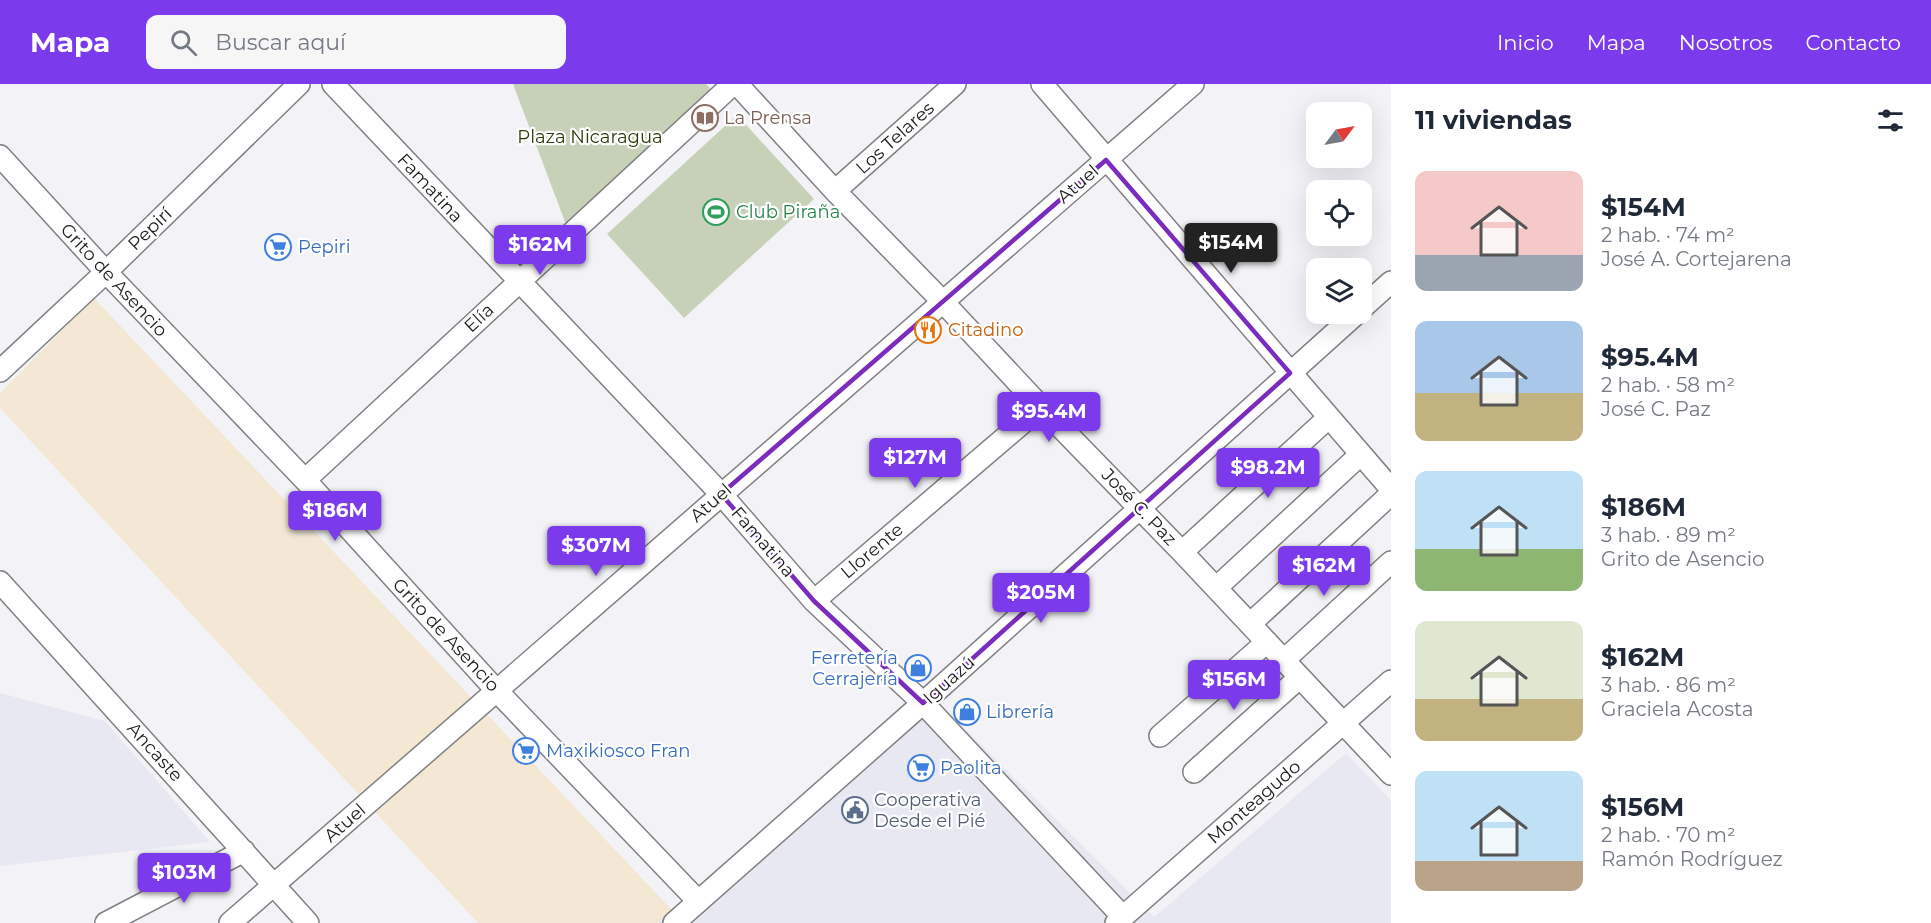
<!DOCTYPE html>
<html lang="es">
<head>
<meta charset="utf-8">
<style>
	body { margin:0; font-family:Montserrat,sans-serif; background:#f6f6f7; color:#1f2937; height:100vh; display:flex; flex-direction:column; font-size:22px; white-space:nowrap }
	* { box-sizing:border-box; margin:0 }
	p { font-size:20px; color:#747a83 }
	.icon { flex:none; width:33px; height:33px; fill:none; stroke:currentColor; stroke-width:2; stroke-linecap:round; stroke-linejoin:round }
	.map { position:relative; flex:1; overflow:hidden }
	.sheet { display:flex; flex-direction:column; background:#fff; width:540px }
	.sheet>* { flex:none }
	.needle { width:39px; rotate:58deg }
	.buttons { position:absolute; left:1306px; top:18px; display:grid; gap:12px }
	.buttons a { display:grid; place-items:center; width:66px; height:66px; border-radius:12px; background:#fff; box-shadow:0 6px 24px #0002; font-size:30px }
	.price { position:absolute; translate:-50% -51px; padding:0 14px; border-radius:6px; background:#7c3aed; color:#fff; font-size:20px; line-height:39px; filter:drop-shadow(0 2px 3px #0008) }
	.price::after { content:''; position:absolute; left:50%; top:36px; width:18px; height:14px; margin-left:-9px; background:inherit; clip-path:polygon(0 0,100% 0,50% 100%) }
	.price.active { background:#222; color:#fff }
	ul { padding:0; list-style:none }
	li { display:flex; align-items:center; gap:18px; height:150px; padding:0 24px }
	li span { display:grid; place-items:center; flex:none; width:168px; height:120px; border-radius:12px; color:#555 }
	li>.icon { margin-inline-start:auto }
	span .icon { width:72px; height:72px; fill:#fffc; stroke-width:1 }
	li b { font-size:26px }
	h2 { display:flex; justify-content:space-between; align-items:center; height:72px; padding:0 24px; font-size:26px }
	header { display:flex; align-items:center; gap:36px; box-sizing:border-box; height:84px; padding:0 30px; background:#7c3aed; color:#fff }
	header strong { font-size:28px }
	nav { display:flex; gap:33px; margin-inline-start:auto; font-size:21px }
	.search { width:420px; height:54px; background:#f6f6f7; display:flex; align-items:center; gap:15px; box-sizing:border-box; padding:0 21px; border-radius:12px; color:#747a83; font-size:22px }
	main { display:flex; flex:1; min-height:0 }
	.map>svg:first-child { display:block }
	.commercial { fill:#f4e8d4 }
	.built { fill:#e8e8f3 }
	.green { fill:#c6d1b7 }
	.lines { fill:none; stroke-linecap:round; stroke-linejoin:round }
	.minor-casing { stroke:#818184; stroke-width:24 }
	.minor { stroke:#fff; stroke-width:21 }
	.marked { fill:none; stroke:#7b2cbf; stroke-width:4.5; stroke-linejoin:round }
	.labels { text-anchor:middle; stroke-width:4.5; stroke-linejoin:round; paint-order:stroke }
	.education-label { font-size:18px; fill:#785e54; stroke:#fff; text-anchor:start }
	.park-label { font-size:18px; fill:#2b3c07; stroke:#fff }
	.street-label { font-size:18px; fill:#1c1c1d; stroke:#fff }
	.leisure-label { font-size:18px; fill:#27864d; stroke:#fff; text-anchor:start }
	.shop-label { font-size:18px; fill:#366cbe; stroke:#fff; text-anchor:start }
	.food-label { font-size:18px; fill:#c56008; stroke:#fff; text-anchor:start }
	.service-label { font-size:18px; fill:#4e5e75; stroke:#fff; text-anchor:start }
</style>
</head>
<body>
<header>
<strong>Mapa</strong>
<div class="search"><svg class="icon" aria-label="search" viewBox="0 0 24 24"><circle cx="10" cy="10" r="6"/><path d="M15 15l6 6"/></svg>Buscar aquí</div>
<nav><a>Inicio</a><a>Mapa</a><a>Nosotros</a><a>Contacto</a></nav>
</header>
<main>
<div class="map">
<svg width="1391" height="839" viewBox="0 0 1391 839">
	<rect width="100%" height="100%" fill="#f3f3f7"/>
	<path class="commercial" d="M94 214 673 827 658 839H478L0 324V309Z"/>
	<path class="built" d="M0 609 105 637 210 758 0 782Z
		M929 609 1154 833 1346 669 1391 716V839H658Z"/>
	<path class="green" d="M513 0H706L720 14 567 143Z
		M737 31 814 115 684 234 607 150Z"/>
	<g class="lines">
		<defs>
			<path id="minor" d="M333 0 721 410 814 517 923 619 1123 833
				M737 0 835 107 943 218 1041 323 1182 468 1391 690
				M1042 0 1391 405
				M0 72 106 188 305 396 496 606 698 817
				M835 107 955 0
				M1362 224 1391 198
				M0 287 106 188 299 0
				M305 396 733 0
				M1182 468 1328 334
				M0 498 308 839
				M1216 504 1360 371
				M814 517 1041 323
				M1250 540 1391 410
				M1283 577 1391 478
				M1160 652 1267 558
				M1194 688 1299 594
				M106 839 244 767
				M230 839 1193 0
				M674 839 923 619 1356 230
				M1116 839 1391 597"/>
		</defs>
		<use href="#minor" class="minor-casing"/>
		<use href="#minor" class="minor"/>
	</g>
	<path class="marked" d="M1106 76 1290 289 923 619 814 517 721 410Z"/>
	<defs>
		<symbol id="library-ring" viewBox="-11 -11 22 22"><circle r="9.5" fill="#fff" stroke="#8d6e63" stroke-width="1.5"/><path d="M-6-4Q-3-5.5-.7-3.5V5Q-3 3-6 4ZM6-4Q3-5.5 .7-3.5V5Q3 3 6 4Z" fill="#8d6e63"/></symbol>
		<symbol id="stadium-ring" viewBox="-11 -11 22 22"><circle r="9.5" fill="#fff" stroke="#2e9e5b" stroke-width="1.5"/><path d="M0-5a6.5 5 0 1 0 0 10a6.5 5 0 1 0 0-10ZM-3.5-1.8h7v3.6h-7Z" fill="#2e9e5b"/></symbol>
		<symbol id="supermarket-ring" viewBox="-11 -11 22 22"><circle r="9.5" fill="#fff" stroke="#3f7fe0" stroke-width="1.5"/><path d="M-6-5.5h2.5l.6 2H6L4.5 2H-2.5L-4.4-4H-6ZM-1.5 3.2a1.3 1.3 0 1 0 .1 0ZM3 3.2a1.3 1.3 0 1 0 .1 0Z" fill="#3f7fe0"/></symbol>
		<symbol id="restaurant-ring" viewBox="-11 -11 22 22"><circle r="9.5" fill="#fff" stroke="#e8710a" stroke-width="1.5"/><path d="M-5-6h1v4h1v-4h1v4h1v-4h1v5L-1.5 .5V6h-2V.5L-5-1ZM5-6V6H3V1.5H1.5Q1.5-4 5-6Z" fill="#e8710a"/></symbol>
		<symbol id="shop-ring" viewBox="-11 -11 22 22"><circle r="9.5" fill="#fff" stroke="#3f7fe0" stroke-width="1.5"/><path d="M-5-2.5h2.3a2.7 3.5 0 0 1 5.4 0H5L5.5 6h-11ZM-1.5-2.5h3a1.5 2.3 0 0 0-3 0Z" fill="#3f7fe0"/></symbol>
		<symbol id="civic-ring" viewBox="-11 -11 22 22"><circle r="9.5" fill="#fff" stroke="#5c6f8a" stroke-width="1.5"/><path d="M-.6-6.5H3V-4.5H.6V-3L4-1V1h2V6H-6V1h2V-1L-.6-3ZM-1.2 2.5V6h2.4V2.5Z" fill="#5c6f8a"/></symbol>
	</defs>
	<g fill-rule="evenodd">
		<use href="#library-ring" x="690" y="19" width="30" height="30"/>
		<use href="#stadium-ring" x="701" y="113" width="30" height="30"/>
		<use href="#supermarket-ring" x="263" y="148" width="30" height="30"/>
		<use href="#restaurant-ring" x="913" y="231" width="30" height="30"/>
		<use href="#shop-ring" x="903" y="569" width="30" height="30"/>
		<use href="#shop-ring" x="952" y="613" width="30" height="30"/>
		<use href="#supermarket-ring" x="511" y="652" width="30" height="30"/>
		<use href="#supermarket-ring" x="906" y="669" width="30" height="30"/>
		<use href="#civic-ring" x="840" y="711" width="30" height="30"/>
	</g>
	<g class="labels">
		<g class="education-label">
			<text x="724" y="40">La Prensa</text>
		</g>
		<g class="park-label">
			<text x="590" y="59">Plaza Nicaragua</text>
		</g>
		<g class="street-label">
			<text transform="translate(895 54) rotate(-42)" y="6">Los Telares</text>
			<text transform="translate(1078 100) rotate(-41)" y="6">Atuel</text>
			<text transform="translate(430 104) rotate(47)" y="6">Famatina</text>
			<text transform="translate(150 145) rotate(-44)" y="6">Pepirí</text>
			<text transform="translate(114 196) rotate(47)" y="6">Grito de Asencio</text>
			<text transform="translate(479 234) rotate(-43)" y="6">Elía</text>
			<text transform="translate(711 419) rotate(-41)" y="6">Atuel</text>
			<text transform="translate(1139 423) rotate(46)" y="6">José C. Paz</text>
			<text transform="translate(763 458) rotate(49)" y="6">Famatina</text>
			<text transform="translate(872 467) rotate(-40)" y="6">Llorente</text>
			<text transform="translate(446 551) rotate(47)" y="6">Grito de Asencio</text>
			<text transform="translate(949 596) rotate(-42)" y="6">Iguazú</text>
			<text transform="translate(155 668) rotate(48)" y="6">Ancaste</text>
			<text transform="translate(1254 718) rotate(-41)" y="6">Monteagudo</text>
			<text transform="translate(345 739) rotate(-41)" y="6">Atuel</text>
		</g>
		<g class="leisure-label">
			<text x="736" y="134">Club Piraña</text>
		</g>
		<g class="shop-label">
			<text x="298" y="169">Pepiri</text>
			<text x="898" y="580" text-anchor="end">Ferretería<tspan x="898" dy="21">Cerrajería</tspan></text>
			<text x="986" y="634">Librería</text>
			<text x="546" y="673">Maxikiosco Fran</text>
			<text x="940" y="690">Paolita</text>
		</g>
		<g class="food-label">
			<text x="948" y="252">Citadino</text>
		</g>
		<g class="service-label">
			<text x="874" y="722">Cooperativa<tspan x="874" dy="21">Desde el Pié</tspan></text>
		</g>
	</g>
</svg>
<div class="buttons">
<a><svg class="needle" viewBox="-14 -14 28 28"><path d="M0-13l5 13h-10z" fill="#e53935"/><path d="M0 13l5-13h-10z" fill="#747a83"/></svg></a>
<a><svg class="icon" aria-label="locate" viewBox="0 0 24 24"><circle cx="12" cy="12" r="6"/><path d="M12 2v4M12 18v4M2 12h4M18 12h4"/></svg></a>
<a><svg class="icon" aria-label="layers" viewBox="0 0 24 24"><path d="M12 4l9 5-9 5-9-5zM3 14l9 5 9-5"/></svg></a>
</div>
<b class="price active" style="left:1231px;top:190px">$154M</b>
<b class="price" style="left:540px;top:192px">$162M</b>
<b class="price" style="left:1049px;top:359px">$95.4M</b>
<b class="price" style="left:915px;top:405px">$127M</b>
<b class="price" style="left:1268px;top:415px">$98.2M</b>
<b class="price" style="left:335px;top:458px">$186M</b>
<b class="price" style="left:596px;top:493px">$307M</b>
<b class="price" style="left:1324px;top:513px">$162M</b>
<b class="price" style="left:1041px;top:540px">$205M</b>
<b class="price" style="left:1234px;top:627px">$156M</b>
<b class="price" style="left:184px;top:820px">$103M</b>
</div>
<section class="sheet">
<h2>11 viviendas<svg class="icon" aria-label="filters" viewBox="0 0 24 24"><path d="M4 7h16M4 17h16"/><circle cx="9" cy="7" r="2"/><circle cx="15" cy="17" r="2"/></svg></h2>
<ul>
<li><span style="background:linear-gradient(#f6c9c9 70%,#9aa5b1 0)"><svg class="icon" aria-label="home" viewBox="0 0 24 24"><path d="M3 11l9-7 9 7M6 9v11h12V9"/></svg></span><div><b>$154M</b><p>2 hab. · 74 m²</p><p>José A. Cortejarena</p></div></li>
<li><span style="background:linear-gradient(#a9c7e8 60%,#c2b280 0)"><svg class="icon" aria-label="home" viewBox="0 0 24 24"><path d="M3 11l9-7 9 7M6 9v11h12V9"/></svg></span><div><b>$95.4M</b><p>2 hab. · 58 m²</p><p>José C. Paz</p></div></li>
<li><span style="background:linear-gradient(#bfe0f5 65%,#8fb573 0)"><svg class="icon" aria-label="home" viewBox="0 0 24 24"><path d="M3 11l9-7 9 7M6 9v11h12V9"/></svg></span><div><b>$186M</b><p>3 hab. · 89 m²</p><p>Grito de Asencio</p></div></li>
<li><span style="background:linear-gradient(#dfe7d0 65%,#c2b280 0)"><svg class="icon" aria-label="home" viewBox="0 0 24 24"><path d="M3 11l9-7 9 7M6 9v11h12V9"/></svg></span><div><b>$162M</b><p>3 hab. · 86 m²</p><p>Graciela Acosta</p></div></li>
<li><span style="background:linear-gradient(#bfe0f5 75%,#b9a48a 0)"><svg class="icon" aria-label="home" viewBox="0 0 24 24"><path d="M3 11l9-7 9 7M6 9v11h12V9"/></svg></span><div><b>$156M</b><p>2 hab. · 70 m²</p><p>Ramón Rodríguez</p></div></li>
</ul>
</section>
</main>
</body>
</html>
